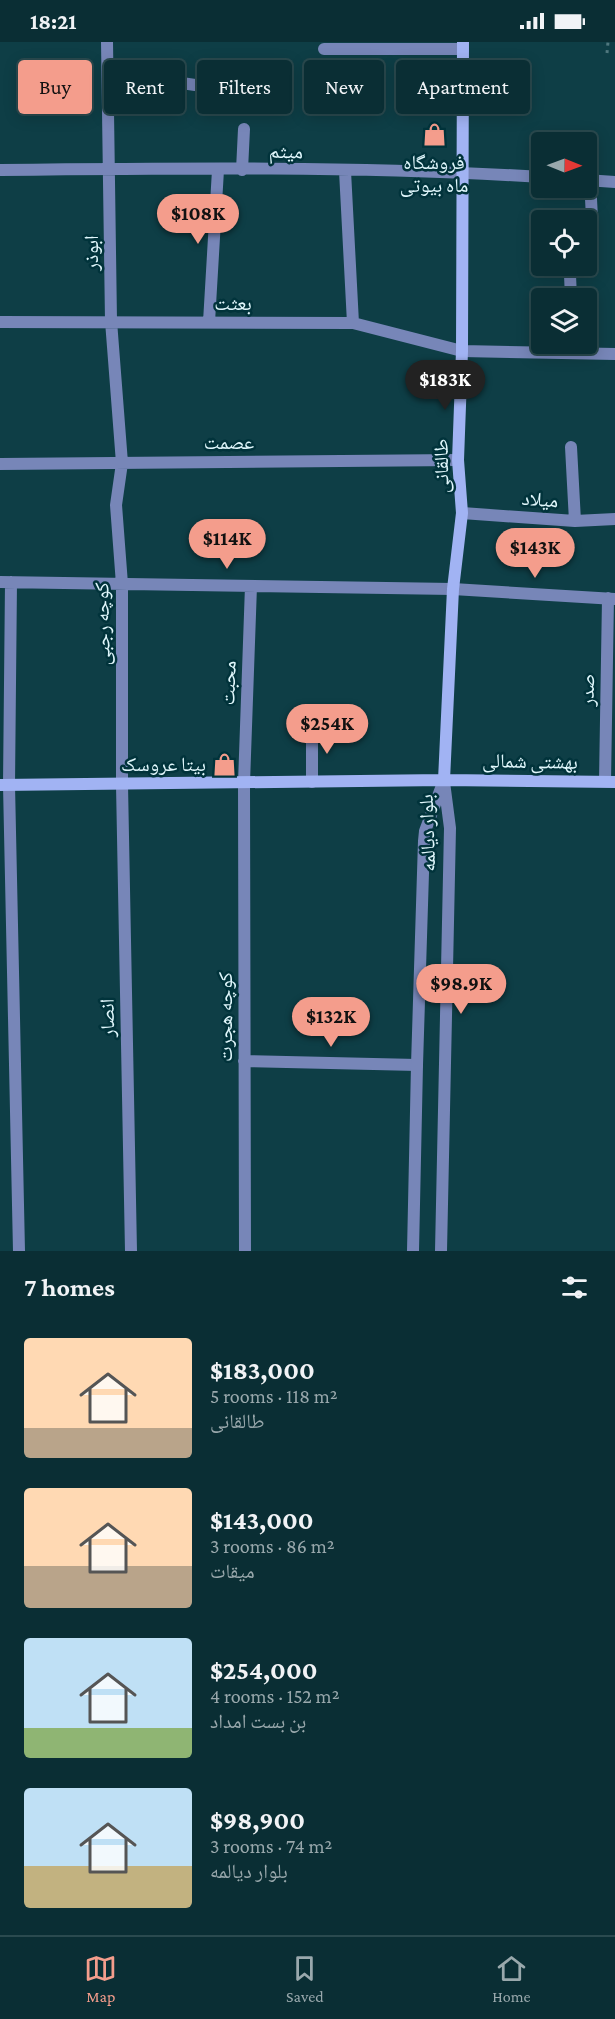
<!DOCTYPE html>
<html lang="en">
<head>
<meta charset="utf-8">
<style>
	body { margin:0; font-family:"Crimson Pro","Noto Naskh Arabic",serif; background:#13363c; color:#f1f3f6; height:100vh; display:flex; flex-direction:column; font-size:22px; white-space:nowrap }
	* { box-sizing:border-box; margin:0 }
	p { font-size:20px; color:#99a8ac }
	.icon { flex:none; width:33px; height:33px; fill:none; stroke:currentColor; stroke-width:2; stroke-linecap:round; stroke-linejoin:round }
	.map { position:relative; height:1209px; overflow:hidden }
	.panel { display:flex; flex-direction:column; background:#0a2e34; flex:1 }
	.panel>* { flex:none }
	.guide { position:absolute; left:18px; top:18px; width:579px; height:54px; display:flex; gap:12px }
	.needle { width:39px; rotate:91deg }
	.buttons { position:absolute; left:531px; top:90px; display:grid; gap:12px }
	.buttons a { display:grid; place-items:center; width:66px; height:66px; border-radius:6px; background:#0a2e34; box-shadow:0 3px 15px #0003,0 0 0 2px #2a4a4f; font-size:30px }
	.price { position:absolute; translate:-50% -51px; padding:0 14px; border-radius:21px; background:#f49d8c; color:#111; font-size:20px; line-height:39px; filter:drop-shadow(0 2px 3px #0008) }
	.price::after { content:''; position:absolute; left:50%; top:36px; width:18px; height:14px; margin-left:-9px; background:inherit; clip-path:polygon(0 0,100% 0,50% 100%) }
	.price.selected { background:#222; color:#fff }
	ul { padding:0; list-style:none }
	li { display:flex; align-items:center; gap:18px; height:150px; padding:0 24px }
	li span { display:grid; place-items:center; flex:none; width:168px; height:120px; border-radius:6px; color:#555 }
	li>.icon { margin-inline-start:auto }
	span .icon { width:72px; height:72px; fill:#fffc; stroke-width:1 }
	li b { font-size:26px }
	h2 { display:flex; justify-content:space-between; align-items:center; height:72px; padding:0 24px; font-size:26px }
	.pill { padding:0 21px; border-radius:6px; background:#0a2e34; box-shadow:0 3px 15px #0003,0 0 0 2px #2a4a4f; font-size:21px; line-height:54px }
	.pill.selected { background:#f49d8c; color:#111 }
	.status { display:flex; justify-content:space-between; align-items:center; height:42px; padding:0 30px; background:#0a2e34; direction:ltr }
	.status svg { height:16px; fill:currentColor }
	.tab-bar { display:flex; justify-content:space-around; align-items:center; height:84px; border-top:2px solid #2a4a4f; background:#0a2e34; font-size:16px; color:#99a8ac }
	.tab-bar a { display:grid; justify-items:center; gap:3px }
	.tab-bar .selected { color:#f49d8c }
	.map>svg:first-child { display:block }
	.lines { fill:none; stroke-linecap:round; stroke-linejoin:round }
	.path { stroke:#50787f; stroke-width:3; stroke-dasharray:3 4.5; stroke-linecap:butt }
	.minor { stroke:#7786b8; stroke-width:12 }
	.tertiary { stroke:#7786b8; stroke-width:12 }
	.secondary { stroke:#a1b3f3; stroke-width:12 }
	.labels { text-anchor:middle; stroke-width:5; stroke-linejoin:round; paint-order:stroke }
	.street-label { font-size:20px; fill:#e0f7fc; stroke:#01333b }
	.poi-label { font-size:20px; fill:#e0f7fc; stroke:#01333b }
</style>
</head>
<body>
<div class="status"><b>18:21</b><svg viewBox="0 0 49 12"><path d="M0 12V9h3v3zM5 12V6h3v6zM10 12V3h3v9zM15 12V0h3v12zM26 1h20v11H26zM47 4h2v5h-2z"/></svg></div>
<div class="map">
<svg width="615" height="1209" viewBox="0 0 615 1209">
	<rect width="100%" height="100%" fill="#0e3e46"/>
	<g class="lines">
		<path class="path" d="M607 11 608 0"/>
		<path class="minor" d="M107 0 111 279 122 421 116 463 122 542V743L131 1209
			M324 7H463
			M108 30 195 43
			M0 128C180 126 362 124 542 135
			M242 128 244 87
			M345 129 353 281
			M586 138 615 140
			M590 138 593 195
			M570 233 571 256
			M0 280 353 281 462 309 615 312
			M209 280 218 128
			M571 405 575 479
			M0 422 458 418
			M462 471 575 479 615 477
			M0 540 453 547 615 557
			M11 540 9 743 19 1209
			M312 687V740
			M605 739 608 556
			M244 1019 417 1023
			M245 1209 244 741 251 544"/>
		<path class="tertiary" d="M413 1209 417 1023 424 799 425 789 444 738
			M441 1209 450 786 444 740"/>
		<path class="secondary" d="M444 738 453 547 462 471 458 418 462 309 463 0
			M0 743 444 738 615 740"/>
	</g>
	<defs>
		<symbol id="shop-bare" viewBox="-9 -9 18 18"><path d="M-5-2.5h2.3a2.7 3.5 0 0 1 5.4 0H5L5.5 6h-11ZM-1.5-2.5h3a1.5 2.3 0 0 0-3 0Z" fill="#f49d8c" stroke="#01333b" stroke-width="2.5" paint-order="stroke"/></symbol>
	</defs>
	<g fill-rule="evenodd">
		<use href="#shop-bare" x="418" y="76" width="33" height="33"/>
		<use href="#shop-bare" x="208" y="706" width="33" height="33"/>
	</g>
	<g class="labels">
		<g class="street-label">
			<text transform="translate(286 109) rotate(1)" y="7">میثم</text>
			<text transform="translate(91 211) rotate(-90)" y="7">ابوذر</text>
			<text x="233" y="268">بعثت</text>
			<text x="229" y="407">عصمت</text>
			<text transform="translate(441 424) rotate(-91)" y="7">طالقانی</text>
			<text transform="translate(540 457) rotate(4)" y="7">میلاد</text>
			<text transform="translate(102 582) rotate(-91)" y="7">کوچه رجبی</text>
			<text transform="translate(228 641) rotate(-88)" y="7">محبت</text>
			<text transform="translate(587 648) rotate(-89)" y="7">صدر</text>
			<text transform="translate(530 719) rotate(1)" y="7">بهشتی شمالی</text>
			<text transform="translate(427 791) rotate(-92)" y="7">بلوار دیالمه</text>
			<text transform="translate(225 975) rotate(-90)" y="7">کوچه هجرت</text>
			<text transform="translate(107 976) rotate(-91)" y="7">انصار</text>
		</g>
		<g class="poi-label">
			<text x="434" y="127">فروشگاه<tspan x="434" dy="23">ماه بیوتی</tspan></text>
			<text x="206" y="729" text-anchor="end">بیتا عروسک</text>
		</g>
	</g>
</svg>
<div class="buttons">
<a><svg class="needle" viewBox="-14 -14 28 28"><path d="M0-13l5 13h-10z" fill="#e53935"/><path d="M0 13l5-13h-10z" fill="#99a8ac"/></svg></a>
<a><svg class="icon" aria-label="locate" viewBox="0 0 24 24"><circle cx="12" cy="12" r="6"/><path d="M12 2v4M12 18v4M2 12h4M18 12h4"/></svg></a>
<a><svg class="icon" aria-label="layers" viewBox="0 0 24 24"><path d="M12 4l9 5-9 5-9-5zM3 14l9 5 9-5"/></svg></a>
</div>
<b class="price" style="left:198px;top:203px">$108K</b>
<b class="price selected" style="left:445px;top:369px">$183K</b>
<b class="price" style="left:227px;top:528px">$114K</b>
<b class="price" style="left:535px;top:537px">$143K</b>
<b class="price" style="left:327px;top:713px">$254K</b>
<b class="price" style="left:461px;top:973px">$98.9K</b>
<b class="price" style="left:331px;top:1006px">$132K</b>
<div class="guide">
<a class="pill selected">Buy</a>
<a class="pill">Rent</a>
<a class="pill">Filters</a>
<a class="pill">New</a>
<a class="pill">Apartment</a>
</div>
</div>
<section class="panel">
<h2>7 homes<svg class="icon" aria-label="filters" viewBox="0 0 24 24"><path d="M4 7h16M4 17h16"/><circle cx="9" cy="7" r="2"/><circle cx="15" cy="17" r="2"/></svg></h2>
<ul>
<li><span style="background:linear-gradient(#ffd9b3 75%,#b9a48a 0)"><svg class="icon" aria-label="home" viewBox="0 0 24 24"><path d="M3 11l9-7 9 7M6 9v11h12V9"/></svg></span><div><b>$183,000</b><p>5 rooms · 118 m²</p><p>طالقانی</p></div></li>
<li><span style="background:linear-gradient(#ffd9b3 65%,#b9a48a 0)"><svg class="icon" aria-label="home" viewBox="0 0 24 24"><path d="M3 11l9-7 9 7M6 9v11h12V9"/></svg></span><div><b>$143,000</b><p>3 rooms · 86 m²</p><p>میقات</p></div></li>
<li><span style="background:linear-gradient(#bfe0f5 75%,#8fb573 0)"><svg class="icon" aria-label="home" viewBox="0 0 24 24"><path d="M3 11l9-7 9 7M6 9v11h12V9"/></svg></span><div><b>$254,000</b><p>4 rooms · 152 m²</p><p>بن بست امداد</p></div></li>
<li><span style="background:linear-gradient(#bfe0f5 65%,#c2b280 0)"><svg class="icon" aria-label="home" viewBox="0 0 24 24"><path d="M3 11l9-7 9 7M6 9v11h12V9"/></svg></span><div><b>$98,900</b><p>3 rooms · 74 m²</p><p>بلوار دیالمه</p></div></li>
</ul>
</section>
<nav class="tab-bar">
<a class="selected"><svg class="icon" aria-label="map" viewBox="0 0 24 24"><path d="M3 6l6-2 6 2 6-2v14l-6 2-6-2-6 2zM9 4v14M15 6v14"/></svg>Map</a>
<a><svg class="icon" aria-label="saved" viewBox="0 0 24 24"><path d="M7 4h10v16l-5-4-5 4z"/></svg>Saved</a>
<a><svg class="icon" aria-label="home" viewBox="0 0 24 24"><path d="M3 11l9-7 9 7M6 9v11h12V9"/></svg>Home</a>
</nav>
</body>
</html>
